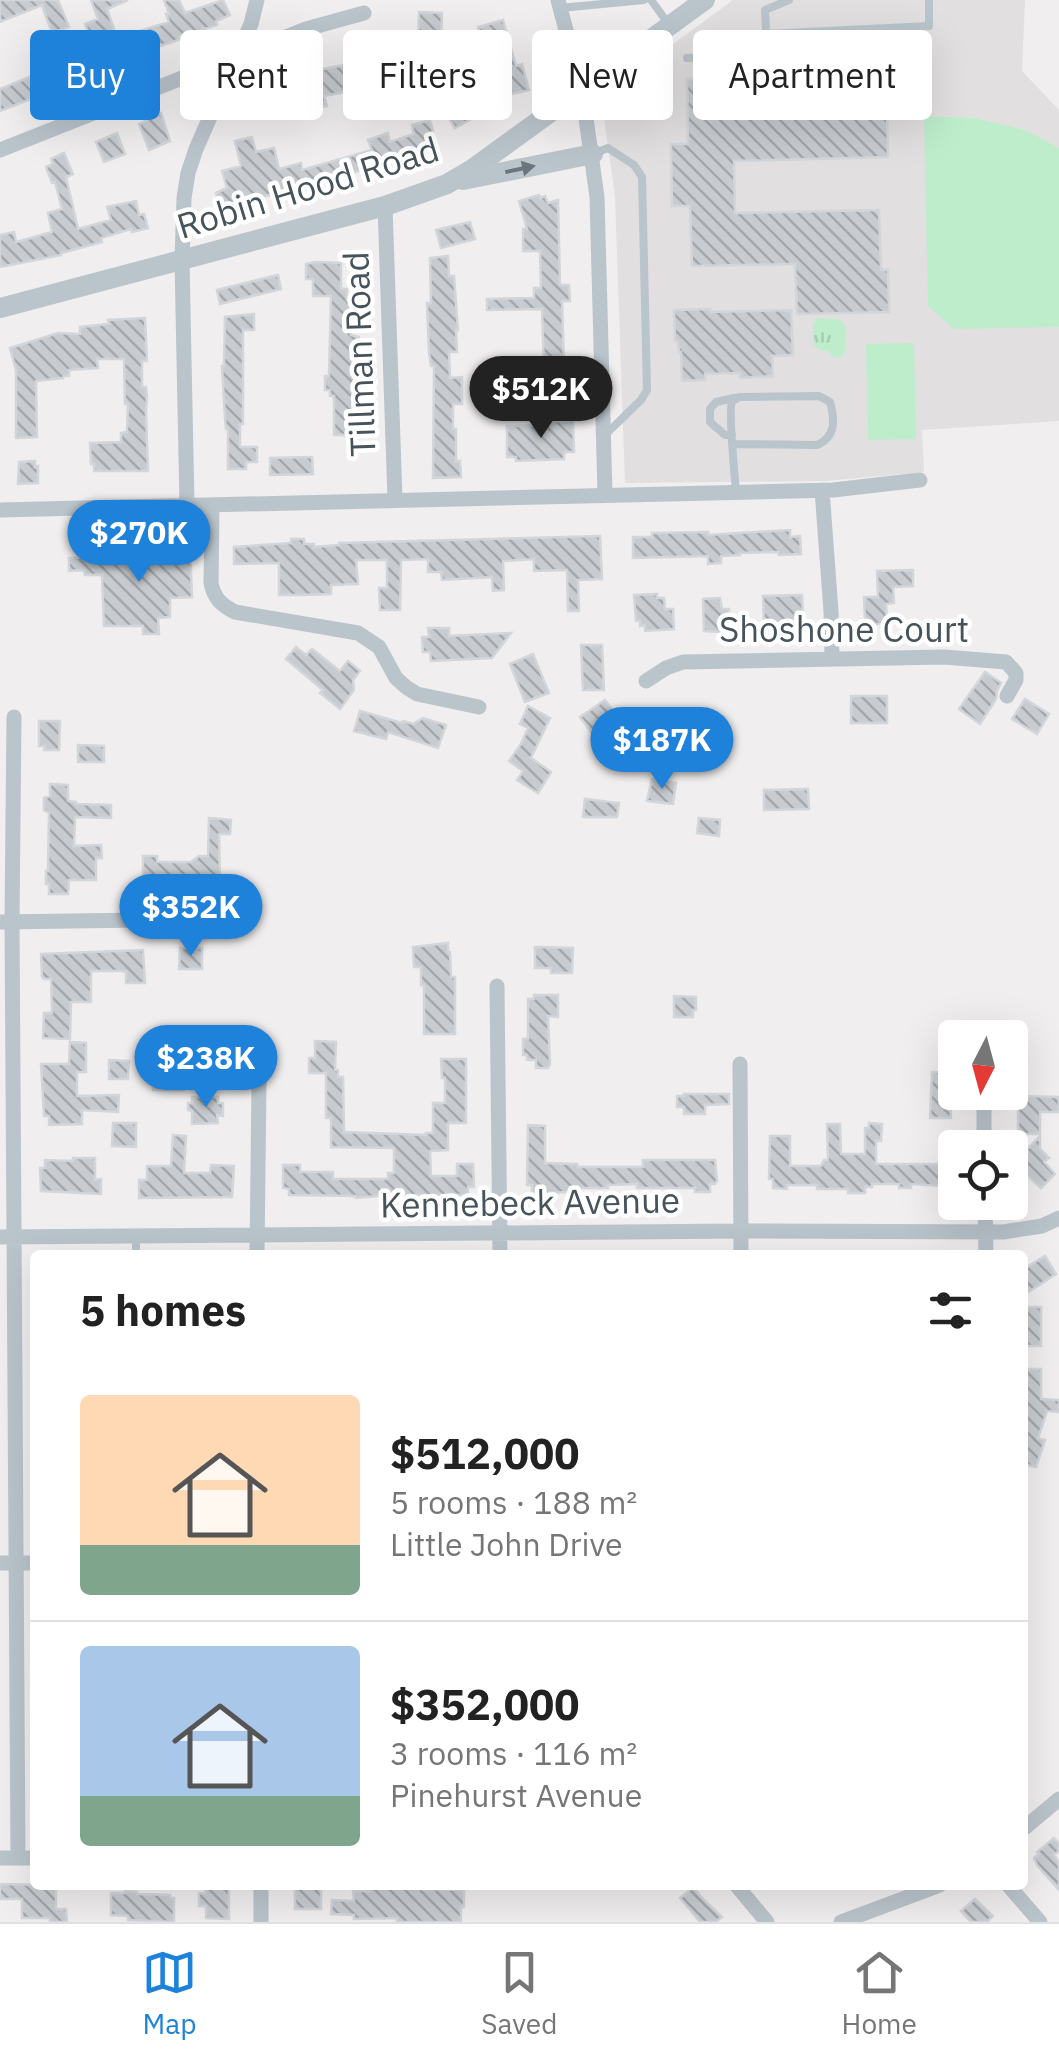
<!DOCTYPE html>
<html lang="en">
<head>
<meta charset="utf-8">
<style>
	body { margin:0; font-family:"IBM Plex Sans",sans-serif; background:#f2f2f2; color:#222; height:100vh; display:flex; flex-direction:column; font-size:38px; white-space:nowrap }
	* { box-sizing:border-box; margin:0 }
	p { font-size:32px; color:#767676 }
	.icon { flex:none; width:55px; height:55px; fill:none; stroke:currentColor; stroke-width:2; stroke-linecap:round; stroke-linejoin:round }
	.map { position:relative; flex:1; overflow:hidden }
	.sheet { position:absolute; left:30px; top:1250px; width:998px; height:640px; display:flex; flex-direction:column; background:#fff; border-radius:10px; box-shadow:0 10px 40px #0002 }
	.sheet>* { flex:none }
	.guide { position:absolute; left:30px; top:30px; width:1000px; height:90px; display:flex; gap:20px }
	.needle { width:65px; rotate:186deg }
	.buttons { position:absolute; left:938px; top:1020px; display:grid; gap:20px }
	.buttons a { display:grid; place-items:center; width:90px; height:90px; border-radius:10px; background:#fff; box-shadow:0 10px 40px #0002; font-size:50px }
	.price { position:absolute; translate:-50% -85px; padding:0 22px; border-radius:35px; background:#1e81da; color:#fff; font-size:32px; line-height:65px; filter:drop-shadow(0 2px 5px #0008) }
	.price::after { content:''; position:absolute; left:50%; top:60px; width:30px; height:22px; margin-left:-15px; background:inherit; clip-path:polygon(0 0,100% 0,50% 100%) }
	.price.selected { background:#222; color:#fff }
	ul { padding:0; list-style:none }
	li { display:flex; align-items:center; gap:30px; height:250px; padding:0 50px }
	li+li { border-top:2px solid #e0e0e0 }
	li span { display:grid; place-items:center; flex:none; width:280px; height:200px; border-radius:10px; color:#555 }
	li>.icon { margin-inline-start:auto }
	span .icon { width:120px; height:120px; fill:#fffc; stroke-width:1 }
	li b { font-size:42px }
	h2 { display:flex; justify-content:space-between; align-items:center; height:120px; padding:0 50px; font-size:42px }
	.chip { padding:0 35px; border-radius:10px; background:#fff; box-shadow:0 10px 40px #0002; font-size:35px; line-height:90px }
	.chip.selected { background:#1e81da; color:#fff }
	.dock { display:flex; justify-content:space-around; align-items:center; height:140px; border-top:2px solid #e0e0e0; background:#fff; font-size:28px; color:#767676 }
	.dock a { display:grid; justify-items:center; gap:5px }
	.dock .selected { color:#1e81da }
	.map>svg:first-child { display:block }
	.education { fill:#e1dfe0 }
	.green { fill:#bdedcb }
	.park { fill:url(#park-tufts) }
	.building { fill:url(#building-back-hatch); stroke:#d2d5d9; stroke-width:2.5 }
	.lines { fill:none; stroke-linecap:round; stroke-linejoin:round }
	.service { stroke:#bac4cb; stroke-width:8 }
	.minor { stroke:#bac4cb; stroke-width:15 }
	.tertiary { stroke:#bac4cb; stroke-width:20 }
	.oneway { fill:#6a757d }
	.labels { text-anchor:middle; stroke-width:9; stroke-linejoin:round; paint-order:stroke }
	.street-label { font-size:35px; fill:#47535b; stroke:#fff }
</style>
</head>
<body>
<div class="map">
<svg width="1059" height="1922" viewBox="0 0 1059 1922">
	<defs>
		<pattern id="park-tufts" width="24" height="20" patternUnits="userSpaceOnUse" patternTransform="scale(2.5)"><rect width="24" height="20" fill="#bdedcb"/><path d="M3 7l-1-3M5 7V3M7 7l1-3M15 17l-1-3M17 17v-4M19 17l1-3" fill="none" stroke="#a4cdb1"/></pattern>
		<pattern id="building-back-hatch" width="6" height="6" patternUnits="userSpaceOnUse" patternTransform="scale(2.5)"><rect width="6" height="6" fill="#c8ccd0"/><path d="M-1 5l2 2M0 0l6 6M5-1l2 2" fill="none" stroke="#a4a8ac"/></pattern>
	</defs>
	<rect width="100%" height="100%" fill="#f0eeee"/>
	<path class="education" d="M733 0H1025L1022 71 1059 110V421L922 430 924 472 826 481 625 483 615 196 601 97Z"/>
	<path class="green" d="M924 116 974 118 1025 130 1059 148V327L954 329 928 306Z
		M914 343 916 439 868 440 866 344Z"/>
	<path class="park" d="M817 318 839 319 846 326 845 352 840 358 833 357 828 351 820 350 813 344V324Z"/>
	<path class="building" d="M0 0H58L69 27 52 33 42 5 0 22Z
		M91 0H128L107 9 117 38 169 22 166 14H169L164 0H179L185 13 223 0 230 15 216 21 217 25 180 37 181 39 134 55V53L125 54 102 62 104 67 101 71 62 86 63 89 41 97V95L0 111V89L52 68 43 40 56 36 62 54 92 42 85 24 98 19Z
		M419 12 442 13 441 46 418 45Z
		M503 20 516 66 522 64 529 90 512 94 509 84 495 88 478 27Z
		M404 44 441 72 422 75 413 62 417 76 383 82 378 64 409 55Z
		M856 53V107L887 106 888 157 734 161 735 213 879 210 881 270H888L889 312 797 314 795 264 692 266 690 206H672L671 144H688L687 79 740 78 741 109 796 108 795 55Z
		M357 63 361 85 344 88 345 92 324 96 327 106 313 109 309 90 280 98 282 103 256 110 250 88 284 79 282 72 314 64 316 70Z
		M407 96 411 110 384 117 381 104Z
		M468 99 475 110 470 113 473 118 455 128 447 115 452 114 450 110Z
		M161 113 170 141 149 150 139 124Z
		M430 120 438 150 383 163 312 186 220 206 216 193 227 188 222 171 241 166 235 141 252 137 256 152 274 148 279 169 301 163 302 170 372 150 368 140 388 133 390 142 414 134 412 125Z
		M117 133 125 154 104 162 96 142Z
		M64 153 73 174 66 177 78 229 111 220 107 207 136 201 139 215 144 214 148 228 132 232 131 229 101 238 102 242 61 253V255L0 267V235L14 232 16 242 52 232 48 213 62 209 55 182 52 183 46 167 53 164 51 159Z
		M539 195 540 198 545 196 548 203 558 200 560 285H569L570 301H562L565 397H530V385H541L542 369H544L542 309 487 310V299L534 298V288H541L540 251H523V229H527L519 201Z
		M470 222 475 239 441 248 436 230Z
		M448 256 449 276H454L458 330H456L457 352H449L450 378 462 377V404H453V429H456V461H460L461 477 433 478 434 366H431L429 352 427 303H431L430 258Z
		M315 262 341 263V289H347V300H350L351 335 359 337V350L354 351V353L352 435H334V396H330V390H325V376H329L331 296H313V279H306V264Z
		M278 275 281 289 220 304 217 290Z
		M710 309V312L791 310 793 355 772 356 773 376 740 378V373L705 374V380L682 381 681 352H679L678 341H675L674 310Z
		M254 314V330H243V424H240V447H257V462H246V469H228V429H226L225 418 222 366H224L225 317Z
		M145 318 147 361H142V387H146L147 396 146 412 148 471H94V464H91L90 443 121 442V433L127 432 128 404H125L124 359H97L98 368 69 370V376H64L63 378 36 381 37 437 16 438V370L10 348 58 333 80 334V327L109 324 108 320Z
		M549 421H573L574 452H564V459L516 461V457H507V426L549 425Z
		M312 457 313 474 270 475V458Z
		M35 461V467L38 466V483L18 484 19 462Z
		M790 530V537L800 536 801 554 779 555 778 552 740 553V555L721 556V563L708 564V556L633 558V537H652V533L708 532V535Z
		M600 536 602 579 578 580 579 611H568L567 570 534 571V559L503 561 504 590 493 591 492 577 442 580 441 572H428V559L401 560 400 610H380L379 588H387V560H356L358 584 331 585V594L301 595H279V563L234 564V547L291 543V539H304V544H314V547L339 545V543Z
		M166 545H190L192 597 170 598V617L158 618 159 634H143V626H104L102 575H85L84 570 69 571V558L104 557V554L108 553 107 547H125V553H131V558L166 557Z
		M913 570V586L893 587 894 603 886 604 887 624H868V620H865L864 597H878L877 571Z
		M657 594V598H664L665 609H673L674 629 645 631V625L640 626V621H636L634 595Z
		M802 595 803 617H799V624L764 625 763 596Z
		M720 598 722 609H729L730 626 722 627 723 632 704 631 703 599Z
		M428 628H449V636L511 633 492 658 431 661 430 652H423L422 637H429Z
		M581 645H602L604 690H583Z
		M296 647 306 655 312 649 340 671 348 661 360 671 353 680 354 690 340 709 320 693 323 690 286 659Z
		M533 654 549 693 525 702 510 664Z
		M985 672 1001 683 997 691 996 699 980 724 959 709Z
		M851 696H887V723H851Z
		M1025 699 1049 714 1037 734 1012 719Z
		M605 700 623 723 597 740 580 717Z
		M528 706 550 718 531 758 551 772 538 793 517 780 523 771 509 761 521 744 528 728 520 724Z
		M360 711 402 723 403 721 413 724 423 718 446 725 438 748 388 732 386 739 354 731Z
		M39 721H60L59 750H44L45 746H39Z
		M671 721 672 728H678L680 751 654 754 652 722Z
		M78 745 104 746V762H78Z
		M652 779 676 783 673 804 647 801Z
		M50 784 68 785V801L76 802V804L111 805V818L75 817 74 846 101 845 102 858H96V880H69L68 894H49V884H46V871H48L49 813 44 810V798L50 796Z
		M808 789 809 809 764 810V790Z
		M585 799 619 803 617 817H583Z
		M209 818 231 820 230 834H219L220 885H143V856H157V862H191L199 856H208Z
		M699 818 720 820 719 836 697 833Z
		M448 943V952H450L451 977H455V1034H424V985H421V967H414L413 947Z
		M535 947 573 948 572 973H551V968H535Z
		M180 948H202V969H179Z
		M143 950 145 983H126V972L121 971H91V1002H71L70 1039 43 1038 44 1013H52L51 979H44L42 977 41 954Z
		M534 995H558V1017L548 1016 550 1064 548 1068H536V1060H527V1055H523V1039H528V999H534Z
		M674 996 696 997V1010H693V1017H674Z
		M315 1041 336 1042 335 1070H338V1077H343L344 1132 426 1135V1133H433V1103H445V1078H442L441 1059H466V1123H448V1150L430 1151 431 1176H457V1164H473L474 1187H468V1195H390L356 1198V1196L289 1195V1189L283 1188V1165H300V1172H333V1179H388V1173H394V1148L331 1147V1118H326V1073H309V1058H315Z
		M70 1042 86 1043V1072H77V1096L119 1095 118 1112 82 1110V1124L49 1125V1116H44L41 1064H69Z
		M109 1060 129 1061 128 1079H109Z
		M153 1068H184V1090H153Z
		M932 1072H949L951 1118H930Z
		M684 1094H729V1104L705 1105V1114H684V1107H677V1096H684Z
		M1018 1096 1059 1097V1112H1040V1134H1018Z
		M192 1097H218V1103H223V1116L217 1115 218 1123 192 1124V1111L188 1110V1103H192Z
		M113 1123H136V1147L112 1146Z
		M869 1123 882 1124 881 1141H876V1164H943V1139H955V1187L911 1184V1188H899V1184H872V1187H865V1193H848V1189H817V1185H787V1189L773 1188V1179H769L770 1136H790V1166H821L824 1160H828L827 1124H840L841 1154H865V1128H869Z
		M528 1125 545 1126V1163L577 1164 578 1167H643V1160H715L717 1181 715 1184H710V1192H695V1188H637V1184L608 1185V1188H574V1192L532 1193V1185H527Z
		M173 1135 186 1136 184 1173H210L211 1165 234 1166 232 1197 139 1198V1180H147V1166H171Z
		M1040 1136V1149L1049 1158 1044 1162 1055 1174 1041 1188 1013 1163Z
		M73 1158H95V1180L101 1179V1194L41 1191 40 1168H45V1160L73 1161Z
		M1045 1256 1056 1274 1022 1296V1270Z
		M1022 1307H1041V1346H1022Z
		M1022 1369H1041V1399L1059 1400V1412L1047 1411 1038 1438 1045 1440 1036 1467 1022 1464Z
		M1054 1838 1059 1844V1851L1054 1855 1059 1862V1890L1037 1865 1034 1858 1039 1854 1037 1852Z
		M0 1884 56 1885V1909H66L67 1922H50V1918H22V1899H0Z
		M206 1885 229 1886V1919L206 1918V1906H199V1893H205Z
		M295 1885H321V1909H295Z
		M693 1887 702 1898 722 1917 715 1922H700L680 1898Z
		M370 1888 464 1890V1907H461V1922H397V1918L354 1919V1915L331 1914 332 1900 354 1901 353 1891H370Z
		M125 1891 137 1892V1894L170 1895V1898H174V1922L128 1920V1916L111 1915V1893H125Z
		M975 1899 993 1916 987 1922H971L961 1911Z"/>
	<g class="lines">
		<path class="service" d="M651 0 667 22
			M560 8 644 0
			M766 34 929 26V0
			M687 58 767 56
			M769 94 765 10 789 0
			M595 153 608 148 634 165 642 177 647 390 641 400 604 436
			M732 435H725L710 422V409L716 402 734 398
			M733 444 817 445C836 437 835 420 830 402L819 396 739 397C736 399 734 400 732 402 728 410 735 478 736 492
			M136 1236V1255"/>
		<path class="minor" d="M558 0 582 90 597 197 605 494
			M0 150 306 29 364 13
			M385 206 395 499
			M822 490 831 611 832 657
			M187 505 182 261 184 198 188 173 196 149 251 24 257 0
			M212 505 211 583C214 598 221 605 235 612L358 633 379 647 396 678 406 687 417 694 479 707
			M0 510 833 490 920 480
			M646 681 666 668 683 662 944 657 1006 662 1016 673V680L1007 696
			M14 717 12 922 18 1858
			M0 922 216 919
			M497 986 500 1255
			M740 1064 741 1255
			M984 1092V1148
			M985 1202 986 1255
			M0 1237 741 1231 1003 1232 1042 1226 1059 1218
			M257 1255 259 1082
			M0 1563H35
			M1022 1830 1059 1799
			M0 1858H35
			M261 1885V1922
			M736 1885 767 1922
			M1008 1885 1040 1922
			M841 1922 940 1885"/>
		<path class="tertiary" d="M463 180 593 154
			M0 308 385 206 447 184 471 170 705 0"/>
	</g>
	<defs><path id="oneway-solid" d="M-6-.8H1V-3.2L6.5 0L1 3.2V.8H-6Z" transform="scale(2.5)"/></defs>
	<use class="oneway" href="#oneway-solid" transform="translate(520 169) rotate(-12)"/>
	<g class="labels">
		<g class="street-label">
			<text transform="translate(308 188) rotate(-17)" y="12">Robin Hood Road</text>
			<text transform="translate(360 354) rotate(-92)" y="12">Tillman Road</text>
			<text x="844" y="642">Shoshone Court</text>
			<text transform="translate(530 1203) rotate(-1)" y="12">Kennebeck Avenue</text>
		</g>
	</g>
</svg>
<div class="buttons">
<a><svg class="needle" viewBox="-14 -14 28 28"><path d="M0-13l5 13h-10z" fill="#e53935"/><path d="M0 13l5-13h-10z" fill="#767676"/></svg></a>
<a><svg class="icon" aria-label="locate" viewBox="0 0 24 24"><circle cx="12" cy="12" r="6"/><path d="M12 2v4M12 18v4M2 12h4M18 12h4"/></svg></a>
</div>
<b class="price selected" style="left:541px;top:441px">$512K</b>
<b class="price" style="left:139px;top:585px">$270K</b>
<b class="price" style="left:662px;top:792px">$187K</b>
<b class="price" style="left:191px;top:959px">$352K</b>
<b class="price" style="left:206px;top:1110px">$238K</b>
<div class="guide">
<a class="chip selected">Buy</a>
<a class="chip">Rent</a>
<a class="chip">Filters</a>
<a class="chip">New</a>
<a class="chip">Apartment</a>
</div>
<section class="sheet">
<h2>5 homes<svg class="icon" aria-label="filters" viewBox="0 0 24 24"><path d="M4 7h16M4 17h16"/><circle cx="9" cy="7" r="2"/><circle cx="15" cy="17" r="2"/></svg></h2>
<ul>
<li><span style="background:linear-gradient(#ffd9b3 75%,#7fa58c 0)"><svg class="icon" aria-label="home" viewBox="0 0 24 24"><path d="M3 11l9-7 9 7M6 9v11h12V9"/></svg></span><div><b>$512,000</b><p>5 rooms · 188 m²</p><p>Little John Drive</p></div></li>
<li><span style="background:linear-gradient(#a9c7e8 75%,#7fa58c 0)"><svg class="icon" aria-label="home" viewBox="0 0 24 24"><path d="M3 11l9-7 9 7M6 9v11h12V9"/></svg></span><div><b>$352,000</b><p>3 rooms · 116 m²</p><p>Pinehurst Avenue</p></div></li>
</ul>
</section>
</div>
<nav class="dock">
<a class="selected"><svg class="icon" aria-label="map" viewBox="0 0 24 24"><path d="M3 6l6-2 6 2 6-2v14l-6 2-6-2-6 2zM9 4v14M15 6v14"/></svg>Map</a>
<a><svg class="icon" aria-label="saved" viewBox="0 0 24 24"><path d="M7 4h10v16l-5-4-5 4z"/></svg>Saved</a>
<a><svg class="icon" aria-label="home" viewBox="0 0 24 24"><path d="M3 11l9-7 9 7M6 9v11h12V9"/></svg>Home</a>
</nav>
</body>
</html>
